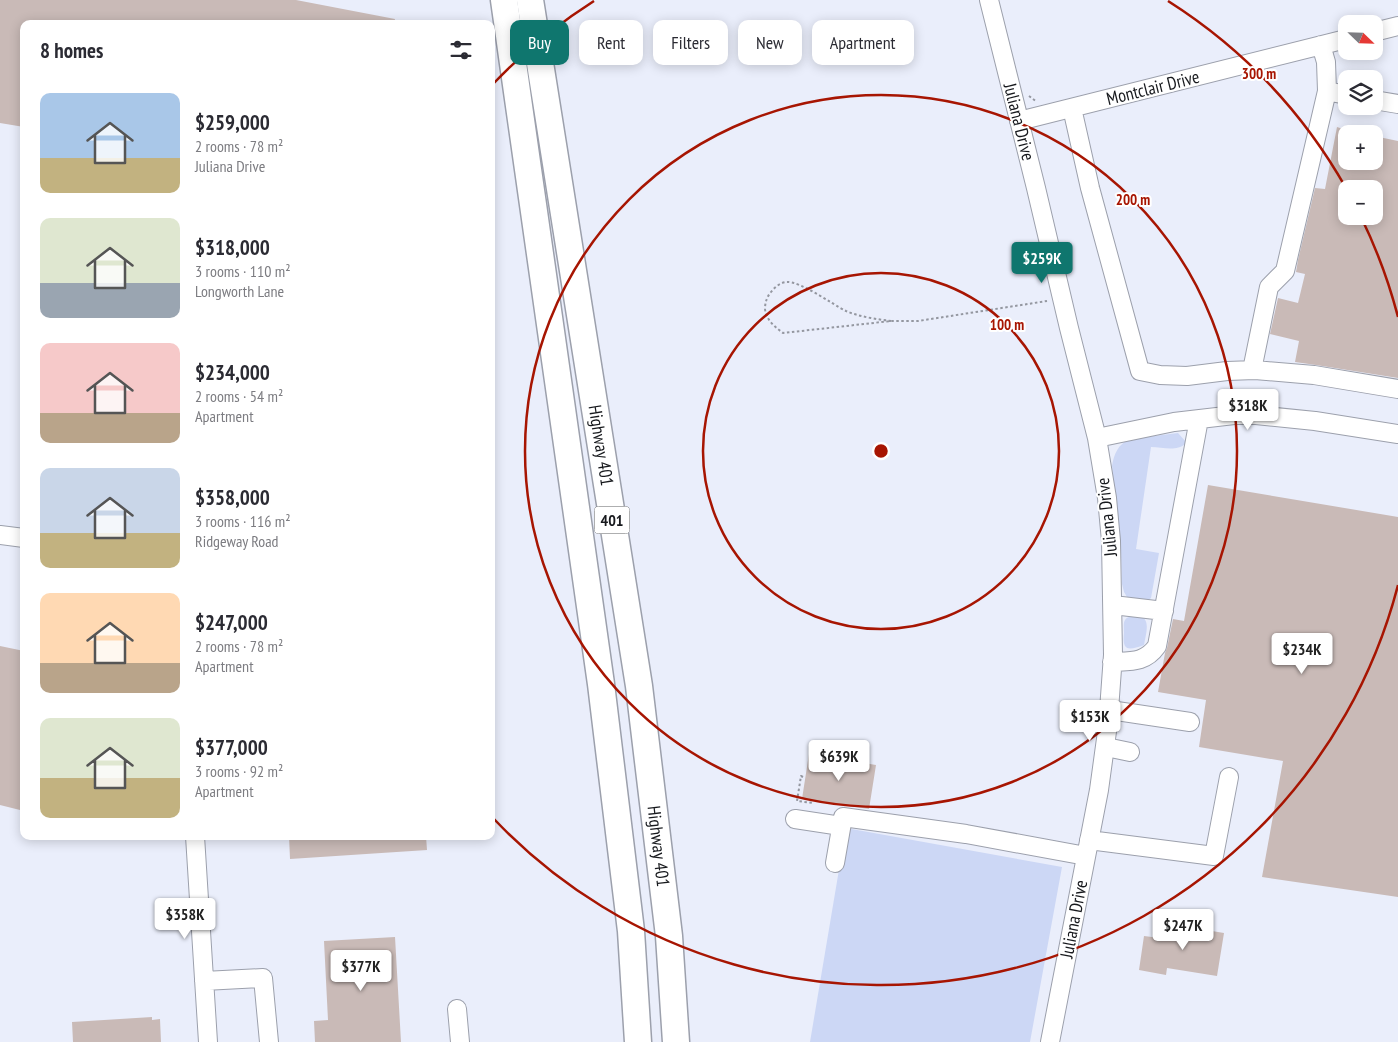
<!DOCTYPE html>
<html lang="en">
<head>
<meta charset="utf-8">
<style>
	body { margin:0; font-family:"PT Sans Narrow",sans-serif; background:#f2f2f3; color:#2b2b33; height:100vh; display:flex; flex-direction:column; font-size:19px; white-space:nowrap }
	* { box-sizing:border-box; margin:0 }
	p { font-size:16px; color:#7c7c81 }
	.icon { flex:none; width:28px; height:28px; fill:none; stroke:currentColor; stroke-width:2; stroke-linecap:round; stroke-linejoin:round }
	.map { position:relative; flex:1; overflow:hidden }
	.panel { position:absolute; left:20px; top:20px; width:475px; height:820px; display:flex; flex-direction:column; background:#fff; border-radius:10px; box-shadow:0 2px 12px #0003 }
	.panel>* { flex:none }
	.hud { position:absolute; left:510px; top:20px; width:475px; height:45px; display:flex; gap:10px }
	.needle { width:32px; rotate:113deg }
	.buttons { position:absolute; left:1338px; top:15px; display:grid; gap:10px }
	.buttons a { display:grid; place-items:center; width:45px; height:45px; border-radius:10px; background:#fff; box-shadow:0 2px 12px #0003; font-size:25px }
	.price { position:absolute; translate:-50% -42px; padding:0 11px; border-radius:5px; background:#fff; color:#222; font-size:16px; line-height:32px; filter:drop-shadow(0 1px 2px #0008) }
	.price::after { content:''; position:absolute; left:50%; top:30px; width:15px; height:11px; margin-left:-8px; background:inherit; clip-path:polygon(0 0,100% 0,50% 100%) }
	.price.selected { background:#0f766e; color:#fff }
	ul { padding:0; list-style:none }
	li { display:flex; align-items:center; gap:15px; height:125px; padding:0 20px }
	li span { display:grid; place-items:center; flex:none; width:140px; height:100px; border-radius:10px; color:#555 }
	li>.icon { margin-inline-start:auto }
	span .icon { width:60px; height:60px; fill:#fffc; stroke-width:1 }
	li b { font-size:21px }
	h2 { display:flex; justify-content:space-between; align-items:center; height:60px; padding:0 20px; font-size:21px }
	.chip { padding:0 18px; border-radius:10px; background:#fff; box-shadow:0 2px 12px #0003; font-size:18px; line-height:45px }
	.chip.selected { background:#0f766e; color:#fff }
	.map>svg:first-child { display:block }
	.green { fill:#ccd7f5 }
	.building { fill:#c9bab7; fill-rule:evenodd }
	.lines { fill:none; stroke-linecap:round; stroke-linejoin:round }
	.minor-casing { stroke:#9ca0ac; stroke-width:20 }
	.highway-casing { stroke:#9ca0ac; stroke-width:29 }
	.path { stroke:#9497a0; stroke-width:2; stroke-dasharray:2.5 2.5; stroke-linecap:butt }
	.minor { stroke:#fff; stroke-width:18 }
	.highway { stroke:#fff; stroke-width:26 }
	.ring { fill:none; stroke:#a71502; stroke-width:2.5 }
	.labels { text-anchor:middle; stroke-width:4; stroke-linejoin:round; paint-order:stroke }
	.shield { fill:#fff; stroke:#5d5e61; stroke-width:1 }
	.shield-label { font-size:16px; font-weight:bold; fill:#17191d }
	.street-label { font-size:18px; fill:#17191d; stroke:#fff }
	.centre { fill:#a71502; stroke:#fff; stroke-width:2.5 }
	.ring-label { font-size:15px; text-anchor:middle; font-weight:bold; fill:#a71502; stroke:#fff; stroke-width:4; stroke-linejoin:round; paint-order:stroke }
</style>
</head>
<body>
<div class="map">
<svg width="1398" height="1042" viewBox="0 0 1398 1042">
	<rect width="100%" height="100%" fill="#eaeefb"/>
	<path class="green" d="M1178 433 1186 442 1185 444C1176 452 1162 447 1151 447L1136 549 1159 553 1151 598 1147 601 1131 599 1127 597 1124 592 1122 584 1121 552 1112 466C1114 454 1118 444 1130 439Z
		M1133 616C1153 614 1146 633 1144 645 1128 651 1122 651 1124 633 1124 629 1123 623 1125 620 1127 617 1129 617 1133 616Z
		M846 828 1062 867 1030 1042H810Z"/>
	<path class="building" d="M0 0H296L395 19 394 24H24V127L0 123Z
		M1337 127 1346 130V161H1374V136L1398 141V378L1316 365 1295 362 1299 341 1270 334 1278 298 1298 303 1305 274 1296 272 1298 260 1315 188 1325 189ZM1346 189H1374V216H1346Z
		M1208 485 1398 517V897L1262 877 1283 761 1199 747 1206 700 1158 692 1165 653 1167 648 1173 619 1184 621Z
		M0 646 24 651V811L0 805Z
		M809 754 876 765 869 809 802 799Z
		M289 836H426L427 850 290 859Z
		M1170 924 1224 933 1217 976 1167 968 1166 975 1139 970 1144 936 1168 939Z
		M395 937 401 1042H315L314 1021 328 1020 324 941Z
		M152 1017V1020L160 1019 161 1042H73L72 1022Z"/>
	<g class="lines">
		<defs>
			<path id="minor" d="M989 0 1036 188 1069 328 1097 438 1107 498 1111 541 1113 655 1108 724 1099 790 1050 1042
				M1374 32 1398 26
				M1327 91 1346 95
				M1374 100 1398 104
				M1072 108 1090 188 1140 371 1160 375 1187 376 1227 371 1255 370 1314 375 1398 389
				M1019 121 1346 39
				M1252 370 1269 287 1285 271 1327 91 1326 62 1321 45
				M1097 438 1174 422 1234 415H1256L1315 421 1398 434
				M0 535 24 538
				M1113 605 1164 611
				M1112 662C1131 661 1145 663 1157 646L1199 419
				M1110 710 1190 722
				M1106 747 1130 752
				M795 819 841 826
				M195 836 208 1042
				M1089 840 1214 856 1229 777
				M835 863 843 817 966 834 1086 856
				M204 981 263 978 269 1042
				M457 1009 460 1042"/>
			<g id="highway">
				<path d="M504 0 601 684 631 931 638 1042"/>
				<path id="s1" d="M530 0 639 686 669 936 676 1042"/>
			</g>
		</defs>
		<use href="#minor" class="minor-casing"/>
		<use href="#highway" class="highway-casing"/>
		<path class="path" d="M1029 96 1037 102
			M891 321C876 319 860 317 846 311 832 304 800 281 787 282 781 282 775 287 771 292 767 297 765 302 765 309 766 320 775 327 783 333L891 321H918L1047 301
			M803 777 801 776 797 801 813 803"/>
		<use href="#minor" class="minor"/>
		<use href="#highway" class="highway"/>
	</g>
	<g class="ring">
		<circle cx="881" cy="451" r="178"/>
		<circle cx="881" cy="451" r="356"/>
		<path d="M1398 585A534 534 0 0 1 494 819M494 83A534 534 0 0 1 594 1M1168 1A534 534 0 0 1 1346 188M1361 217A534 534 0 0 1 1398 317"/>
	</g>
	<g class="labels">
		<rect class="shield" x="594.5" y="506.5" width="35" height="27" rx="4"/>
		<g class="shield-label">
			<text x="612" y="526">401</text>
		</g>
		<g class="street-label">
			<text transform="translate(1153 88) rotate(-14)" y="6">Montclair Drive</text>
			<text transform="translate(1019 122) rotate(76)" y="6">Juliana Drive</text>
			<text dy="6" stroke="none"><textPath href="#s1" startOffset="451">Highway 401</textPath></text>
			<text transform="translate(1107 517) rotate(-96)" y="6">Juliana Drive</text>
			<text dy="6" stroke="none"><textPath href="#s1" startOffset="856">Highway 401</textPath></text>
			<text transform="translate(1074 919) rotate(-79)" y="6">Juliana Drive</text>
		</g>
	</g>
	<circle cx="881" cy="451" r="8" class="centre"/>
	<g class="ring-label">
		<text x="1259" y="79">300 m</text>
		<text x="1133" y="205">200 m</text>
		<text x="1007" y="330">100 m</text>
	</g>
</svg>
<div class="buttons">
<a><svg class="needle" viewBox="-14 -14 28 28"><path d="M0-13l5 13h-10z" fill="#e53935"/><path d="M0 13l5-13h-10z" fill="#7c7c81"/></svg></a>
<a><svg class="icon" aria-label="layers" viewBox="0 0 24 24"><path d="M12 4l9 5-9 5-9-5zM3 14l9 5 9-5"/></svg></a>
<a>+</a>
<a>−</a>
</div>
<b class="price selected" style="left:1042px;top:284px">$259K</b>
<b class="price" style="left:1248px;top:431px">$318K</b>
<b class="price" style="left:1302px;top:675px">$234K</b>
<b class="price" style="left:1090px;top:742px">$153K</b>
<b class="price" style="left:839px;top:782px">$639K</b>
<b class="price" style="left:185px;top:940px">$358K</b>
<b class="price" style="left:1183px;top:951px">$247K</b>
<b class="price" style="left:361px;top:992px">$377K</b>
<div class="hud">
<a class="chip selected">Buy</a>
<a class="chip">Rent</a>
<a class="chip">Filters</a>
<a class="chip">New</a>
<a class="chip">Apartment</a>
</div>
<section class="panel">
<h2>8 homes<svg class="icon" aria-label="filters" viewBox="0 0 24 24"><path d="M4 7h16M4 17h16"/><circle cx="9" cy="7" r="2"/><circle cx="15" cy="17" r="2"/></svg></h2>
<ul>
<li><span style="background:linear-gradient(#a9c7e8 65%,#c2b280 0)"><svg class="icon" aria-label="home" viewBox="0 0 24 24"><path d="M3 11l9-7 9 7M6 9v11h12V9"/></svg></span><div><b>$259,000</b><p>2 rooms · 78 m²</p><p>Juliana Drive</p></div></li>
<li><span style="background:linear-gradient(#dfe7d0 65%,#9aa5b1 0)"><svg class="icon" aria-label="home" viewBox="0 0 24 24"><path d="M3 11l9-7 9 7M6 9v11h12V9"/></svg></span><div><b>$318,000</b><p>3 rooms · 110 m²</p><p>Longworth Lane</p></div></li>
<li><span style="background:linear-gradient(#f6c9c9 70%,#b9a48a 0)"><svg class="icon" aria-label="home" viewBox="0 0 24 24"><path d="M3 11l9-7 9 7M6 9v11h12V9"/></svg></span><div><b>$234,000</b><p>2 rooms · 54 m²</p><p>Apartment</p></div></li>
<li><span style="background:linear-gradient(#c9d6e8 65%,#c2b280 0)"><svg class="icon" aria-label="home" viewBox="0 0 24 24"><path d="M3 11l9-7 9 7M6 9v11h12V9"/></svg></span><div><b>$358,000</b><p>3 rooms · 116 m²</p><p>Ridgeway Road</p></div></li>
<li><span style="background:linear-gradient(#ffd9b3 70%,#b9a48a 0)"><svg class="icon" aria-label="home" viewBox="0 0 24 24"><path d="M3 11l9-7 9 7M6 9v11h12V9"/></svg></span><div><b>$247,000</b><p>2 rooms · 78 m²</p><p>Apartment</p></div></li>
<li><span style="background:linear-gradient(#dfe7d0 60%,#c2b280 0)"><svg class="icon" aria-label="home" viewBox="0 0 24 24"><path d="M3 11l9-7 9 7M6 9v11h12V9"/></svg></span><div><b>$377,000</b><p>3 rooms · 92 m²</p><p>Apartment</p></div></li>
</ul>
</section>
</div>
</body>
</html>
